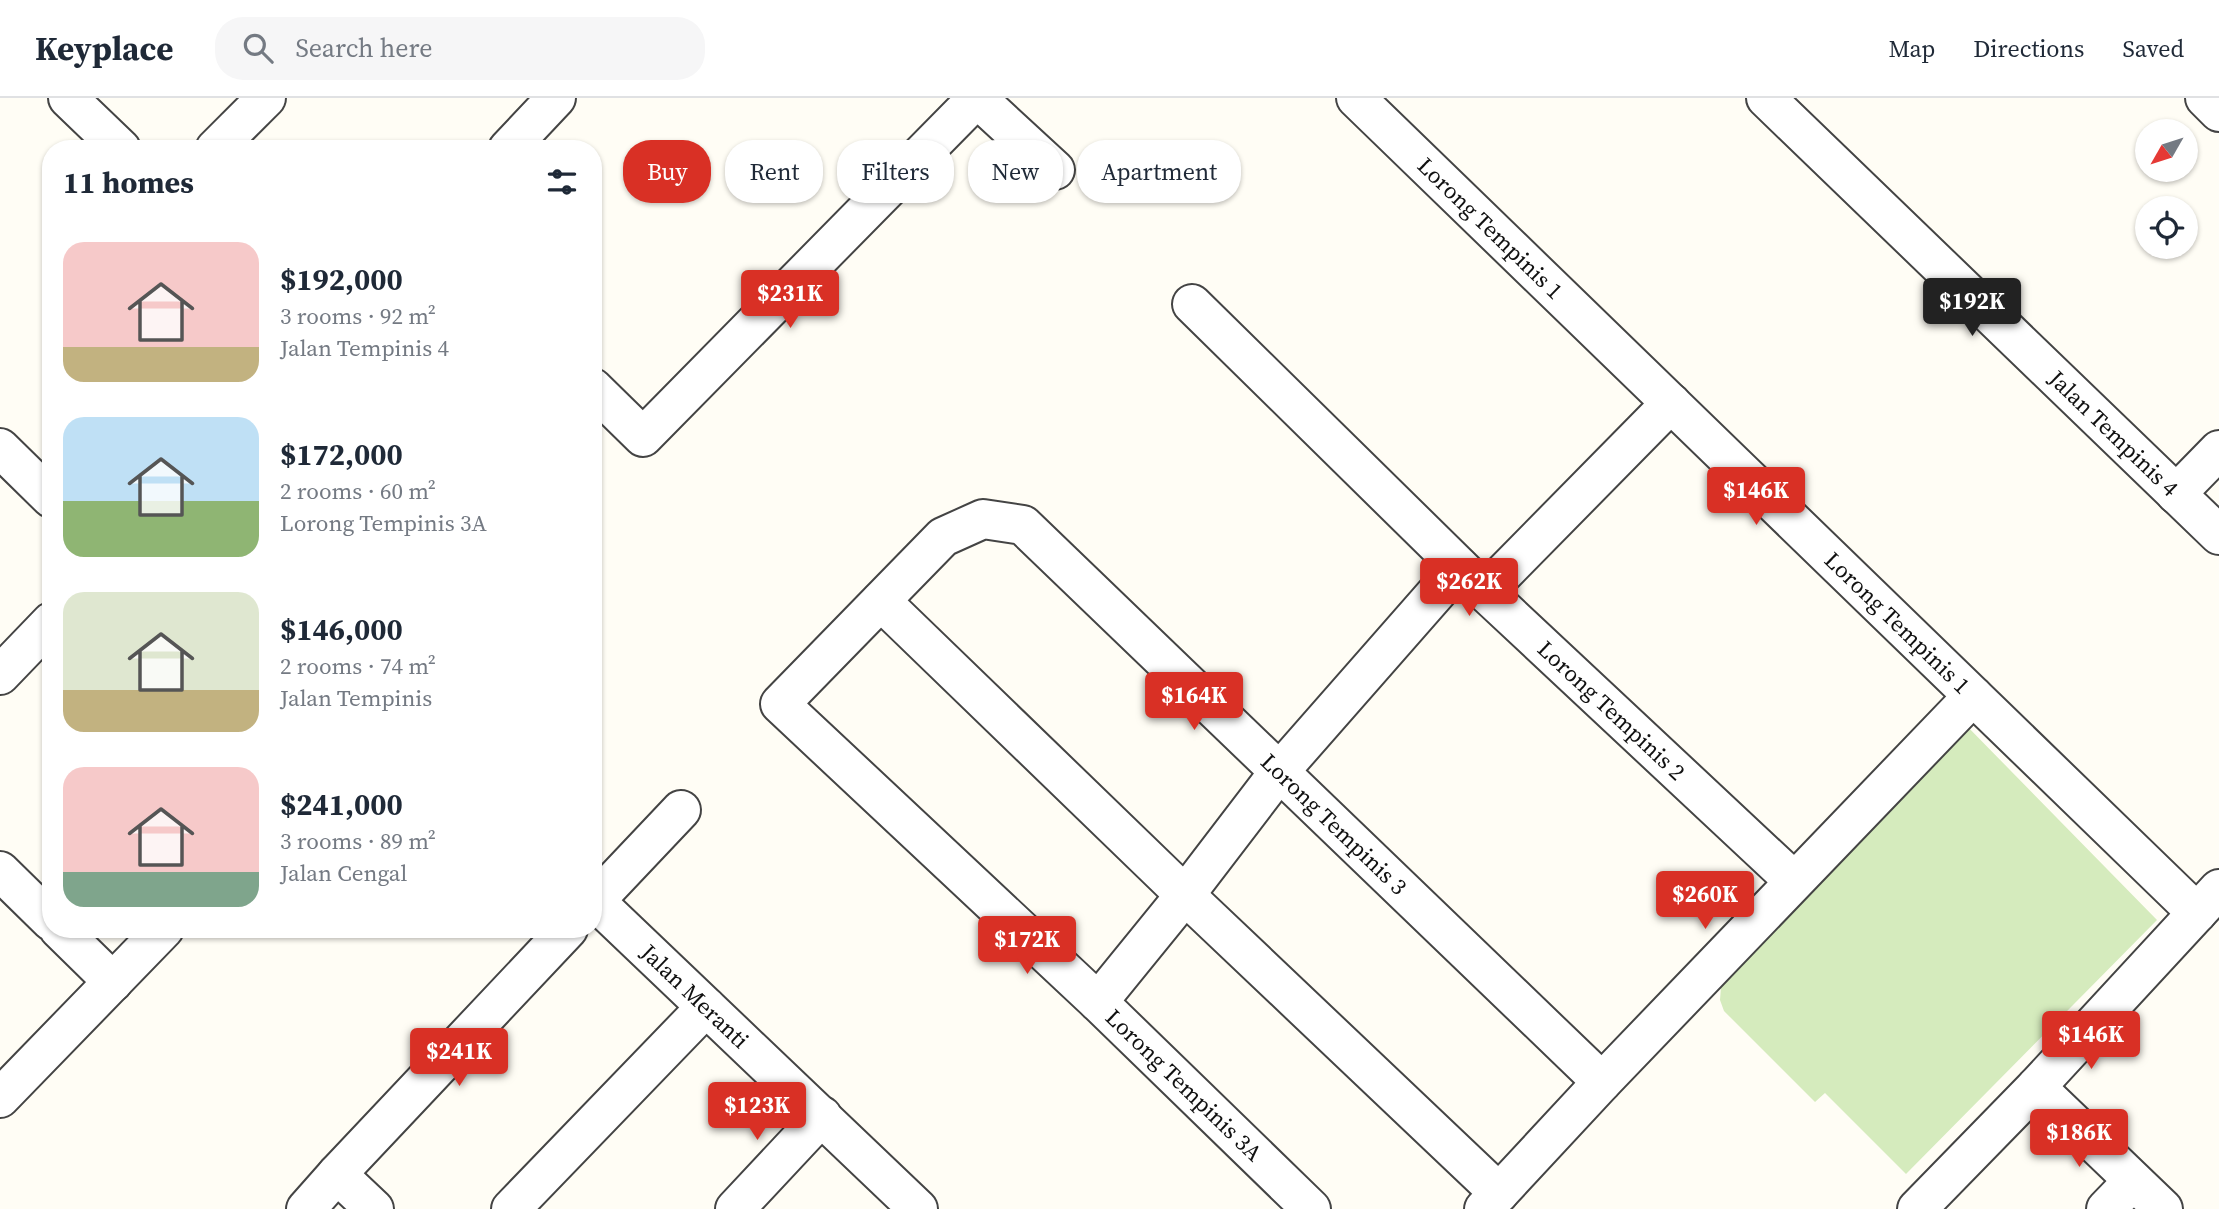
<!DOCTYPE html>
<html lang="en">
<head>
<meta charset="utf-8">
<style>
	body { margin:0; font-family:"Source Serif 4",serif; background:#f6f6f7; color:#1f2937; height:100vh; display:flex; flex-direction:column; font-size:26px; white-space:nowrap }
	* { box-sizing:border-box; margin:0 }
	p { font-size:23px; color:#747a83 }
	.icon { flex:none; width:38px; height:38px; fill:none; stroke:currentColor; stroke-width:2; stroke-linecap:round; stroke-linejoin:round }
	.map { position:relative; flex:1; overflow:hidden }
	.drawer { position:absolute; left:42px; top:42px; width:560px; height:798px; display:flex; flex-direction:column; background:#fff; border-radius:28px; box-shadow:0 2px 5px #0004 }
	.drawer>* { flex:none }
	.guide { position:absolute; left:623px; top:42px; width:665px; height:63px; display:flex; gap:14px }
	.needle { width:46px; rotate:231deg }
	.fabs { position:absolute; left:2135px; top:21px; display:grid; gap:14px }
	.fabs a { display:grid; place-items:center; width:63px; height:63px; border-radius:50%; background:#fff; box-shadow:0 2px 5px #0004; font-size:35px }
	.price { position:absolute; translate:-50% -60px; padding:0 16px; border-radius:7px; background:#d93025; color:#fff; font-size:23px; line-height:46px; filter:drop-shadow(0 2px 4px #0008) }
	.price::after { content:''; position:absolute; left:50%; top:42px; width:21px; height:16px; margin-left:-10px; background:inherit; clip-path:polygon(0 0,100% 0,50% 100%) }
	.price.selected { background:#222; color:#fff }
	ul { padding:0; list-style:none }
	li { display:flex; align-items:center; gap:21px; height:175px; padding:0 21px }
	li span { display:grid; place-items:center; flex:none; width:196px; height:140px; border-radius:21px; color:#555 }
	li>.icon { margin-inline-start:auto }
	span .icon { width:84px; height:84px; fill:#fffc; stroke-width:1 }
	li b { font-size:30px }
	h2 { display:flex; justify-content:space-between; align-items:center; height:84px; padding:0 21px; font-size:30px }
	.tag { padding:0 24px; border-radius:28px; background:#fff; box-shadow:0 2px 5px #0004; font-size:24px; line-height:63px }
	.tag.selected { background:#d93025; color:#fff }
	header { display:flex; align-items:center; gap:42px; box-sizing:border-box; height:98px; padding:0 35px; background:#fff; border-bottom:2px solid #e0e1e3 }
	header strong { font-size:33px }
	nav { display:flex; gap:38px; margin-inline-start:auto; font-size:24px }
	.search { width:490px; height:63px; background:#f6f6f7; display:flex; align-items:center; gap:18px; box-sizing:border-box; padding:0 24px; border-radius:28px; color:#747a83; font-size:26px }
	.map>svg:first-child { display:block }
	.green { fill:#d5ebbd }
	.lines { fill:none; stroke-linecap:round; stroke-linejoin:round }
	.minor-casing { stroke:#444; stroke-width:42 }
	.minor { stroke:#fff; stroke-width:38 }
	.labels { text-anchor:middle; stroke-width:7; stroke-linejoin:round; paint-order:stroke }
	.street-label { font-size:23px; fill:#111; stroke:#fff }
</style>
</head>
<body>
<header>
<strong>Keyplace</strong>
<div class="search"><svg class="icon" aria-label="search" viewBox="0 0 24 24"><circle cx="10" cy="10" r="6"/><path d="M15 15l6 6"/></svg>Search here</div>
<nav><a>Map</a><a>Directions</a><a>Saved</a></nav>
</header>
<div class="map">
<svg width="2219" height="1111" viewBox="0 0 2219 1111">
	<rect width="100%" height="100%" fill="#fffdf5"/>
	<path class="green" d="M1961 622 2157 822 1906 1076 1825 995 1815 1004 1724 913 1720 902 1721 889 1779 814Z"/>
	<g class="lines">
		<defs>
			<g id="minor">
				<path d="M68 0 121 51"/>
				<path d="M977 0 1055 72"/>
				<path id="s1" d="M1356 0 2197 815"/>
				<path id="s2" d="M1766 0 2219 437"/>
				<path d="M2205 0 2219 14"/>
				<path d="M215 51 266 0"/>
				<path d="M508 51 556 0"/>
				<path id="s3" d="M1192 206 1485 494 1794 783"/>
				<path d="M593 290 643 339 977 0"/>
				<path d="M0 350 51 400"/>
				<path d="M2176 396 2219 352"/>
				<path d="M1485 494 1671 305"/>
				<path d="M881 503 1185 797 1499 1095"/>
				<path d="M0 577 51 524"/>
				<path d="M0 773 51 823"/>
				<path id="s4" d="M595 803 918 1111"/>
				<path d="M593 805 681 712"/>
				<path d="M59 831 113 884"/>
				<path d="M1098 904 1185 797 1279 674 1459 469"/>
				<path d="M2036 989 2163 1111"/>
				<path d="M0 1000 164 831"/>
				<path d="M337 1076 374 1111"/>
				<path d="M306 1111 337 1076 568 831"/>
				<path d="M511 1111 706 909"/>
				<path d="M735 1111 822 1018"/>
				<path id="s5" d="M1311 1111 1098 904 780 606 943 439 983 421 1023 427 1602 984"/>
				<path d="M1484 1111 1602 984 1973 598"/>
				<path d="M1917 1111 2036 989 2219 791"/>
				<path d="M2106 1111 2133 1083"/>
			</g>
		</defs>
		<use href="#minor" class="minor-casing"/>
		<use href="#minor" class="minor"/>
	</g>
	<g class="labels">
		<g class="street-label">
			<text dy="8" stroke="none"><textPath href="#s1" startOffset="187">Lorong Tempinis 1</textPath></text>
			<text dy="8" stroke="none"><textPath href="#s2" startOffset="483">Jalan Tempinis 4</textPath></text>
			<text dy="8" stroke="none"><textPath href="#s1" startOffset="754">Lorong Tempinis 1</textPath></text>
			<text dy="8" stroke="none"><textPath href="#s3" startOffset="584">Lorong Tempinis 2</textPath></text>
			<text dy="8" stroke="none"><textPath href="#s5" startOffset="1482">Lorong Tempinis 3</textPath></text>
			<text dy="8" stroke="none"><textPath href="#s4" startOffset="138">Jalan Meranti</textPath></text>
			<text transform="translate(1184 987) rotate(44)" y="8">Lorong Tempinis 3A</text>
		</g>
	</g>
</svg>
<div class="fabs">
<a><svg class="needle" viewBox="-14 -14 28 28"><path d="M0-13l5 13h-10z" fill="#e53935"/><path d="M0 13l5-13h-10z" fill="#747a83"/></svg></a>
<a><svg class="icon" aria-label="locate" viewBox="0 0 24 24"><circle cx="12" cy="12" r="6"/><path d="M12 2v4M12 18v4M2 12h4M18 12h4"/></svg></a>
</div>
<b class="price" style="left:790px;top:232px">$231K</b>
<b class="price selected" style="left:1972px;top:240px">$192K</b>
<b class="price" style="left:1756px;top:429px">$146K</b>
<b class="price" style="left:1469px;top:520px">$262K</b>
<b class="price" style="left:1194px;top:634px">$164K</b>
<b class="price" style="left:1705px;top:833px">$260K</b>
<b class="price" style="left:1027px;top:878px">$172K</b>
<b class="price" style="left:2091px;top:973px">$146K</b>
<b class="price" style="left:459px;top:990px">$241K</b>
<b class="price" style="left:757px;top:1044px">$123K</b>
<b class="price" style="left:2079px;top:1071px">$186K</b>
<div class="guide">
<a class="tag selected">Buy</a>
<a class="tag">Rent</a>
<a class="tag">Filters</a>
<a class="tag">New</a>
<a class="tag">Apartment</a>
</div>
<section class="drawer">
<h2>11 homes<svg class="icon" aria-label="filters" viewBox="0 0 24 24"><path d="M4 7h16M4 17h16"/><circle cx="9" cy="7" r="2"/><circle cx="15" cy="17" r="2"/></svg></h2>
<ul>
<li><span style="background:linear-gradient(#f6c9c9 75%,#c2b280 0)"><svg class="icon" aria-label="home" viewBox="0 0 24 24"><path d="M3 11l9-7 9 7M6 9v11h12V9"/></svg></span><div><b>$192,000</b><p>3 rooms · 92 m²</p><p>Jalan Tempinis 4</p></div></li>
<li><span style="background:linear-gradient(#bfe0f5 60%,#8fb573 0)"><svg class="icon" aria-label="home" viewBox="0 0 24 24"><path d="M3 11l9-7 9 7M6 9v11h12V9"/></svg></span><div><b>$172,000</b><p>2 rooms · 60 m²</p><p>Lorong Tempinis 3A</p></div></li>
<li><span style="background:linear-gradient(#dfe7d0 70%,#c2b280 0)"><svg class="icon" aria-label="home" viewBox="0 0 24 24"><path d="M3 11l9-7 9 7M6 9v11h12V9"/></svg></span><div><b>$146,000</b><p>2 rooms · 74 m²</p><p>Jalan Tempinis</p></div></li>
<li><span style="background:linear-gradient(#f6c9c9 75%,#7fa58c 0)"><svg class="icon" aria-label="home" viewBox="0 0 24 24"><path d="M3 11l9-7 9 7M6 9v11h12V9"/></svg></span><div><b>$241,000</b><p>3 rooms · 89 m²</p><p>Jalan Cengal</p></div></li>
</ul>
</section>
</div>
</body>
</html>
